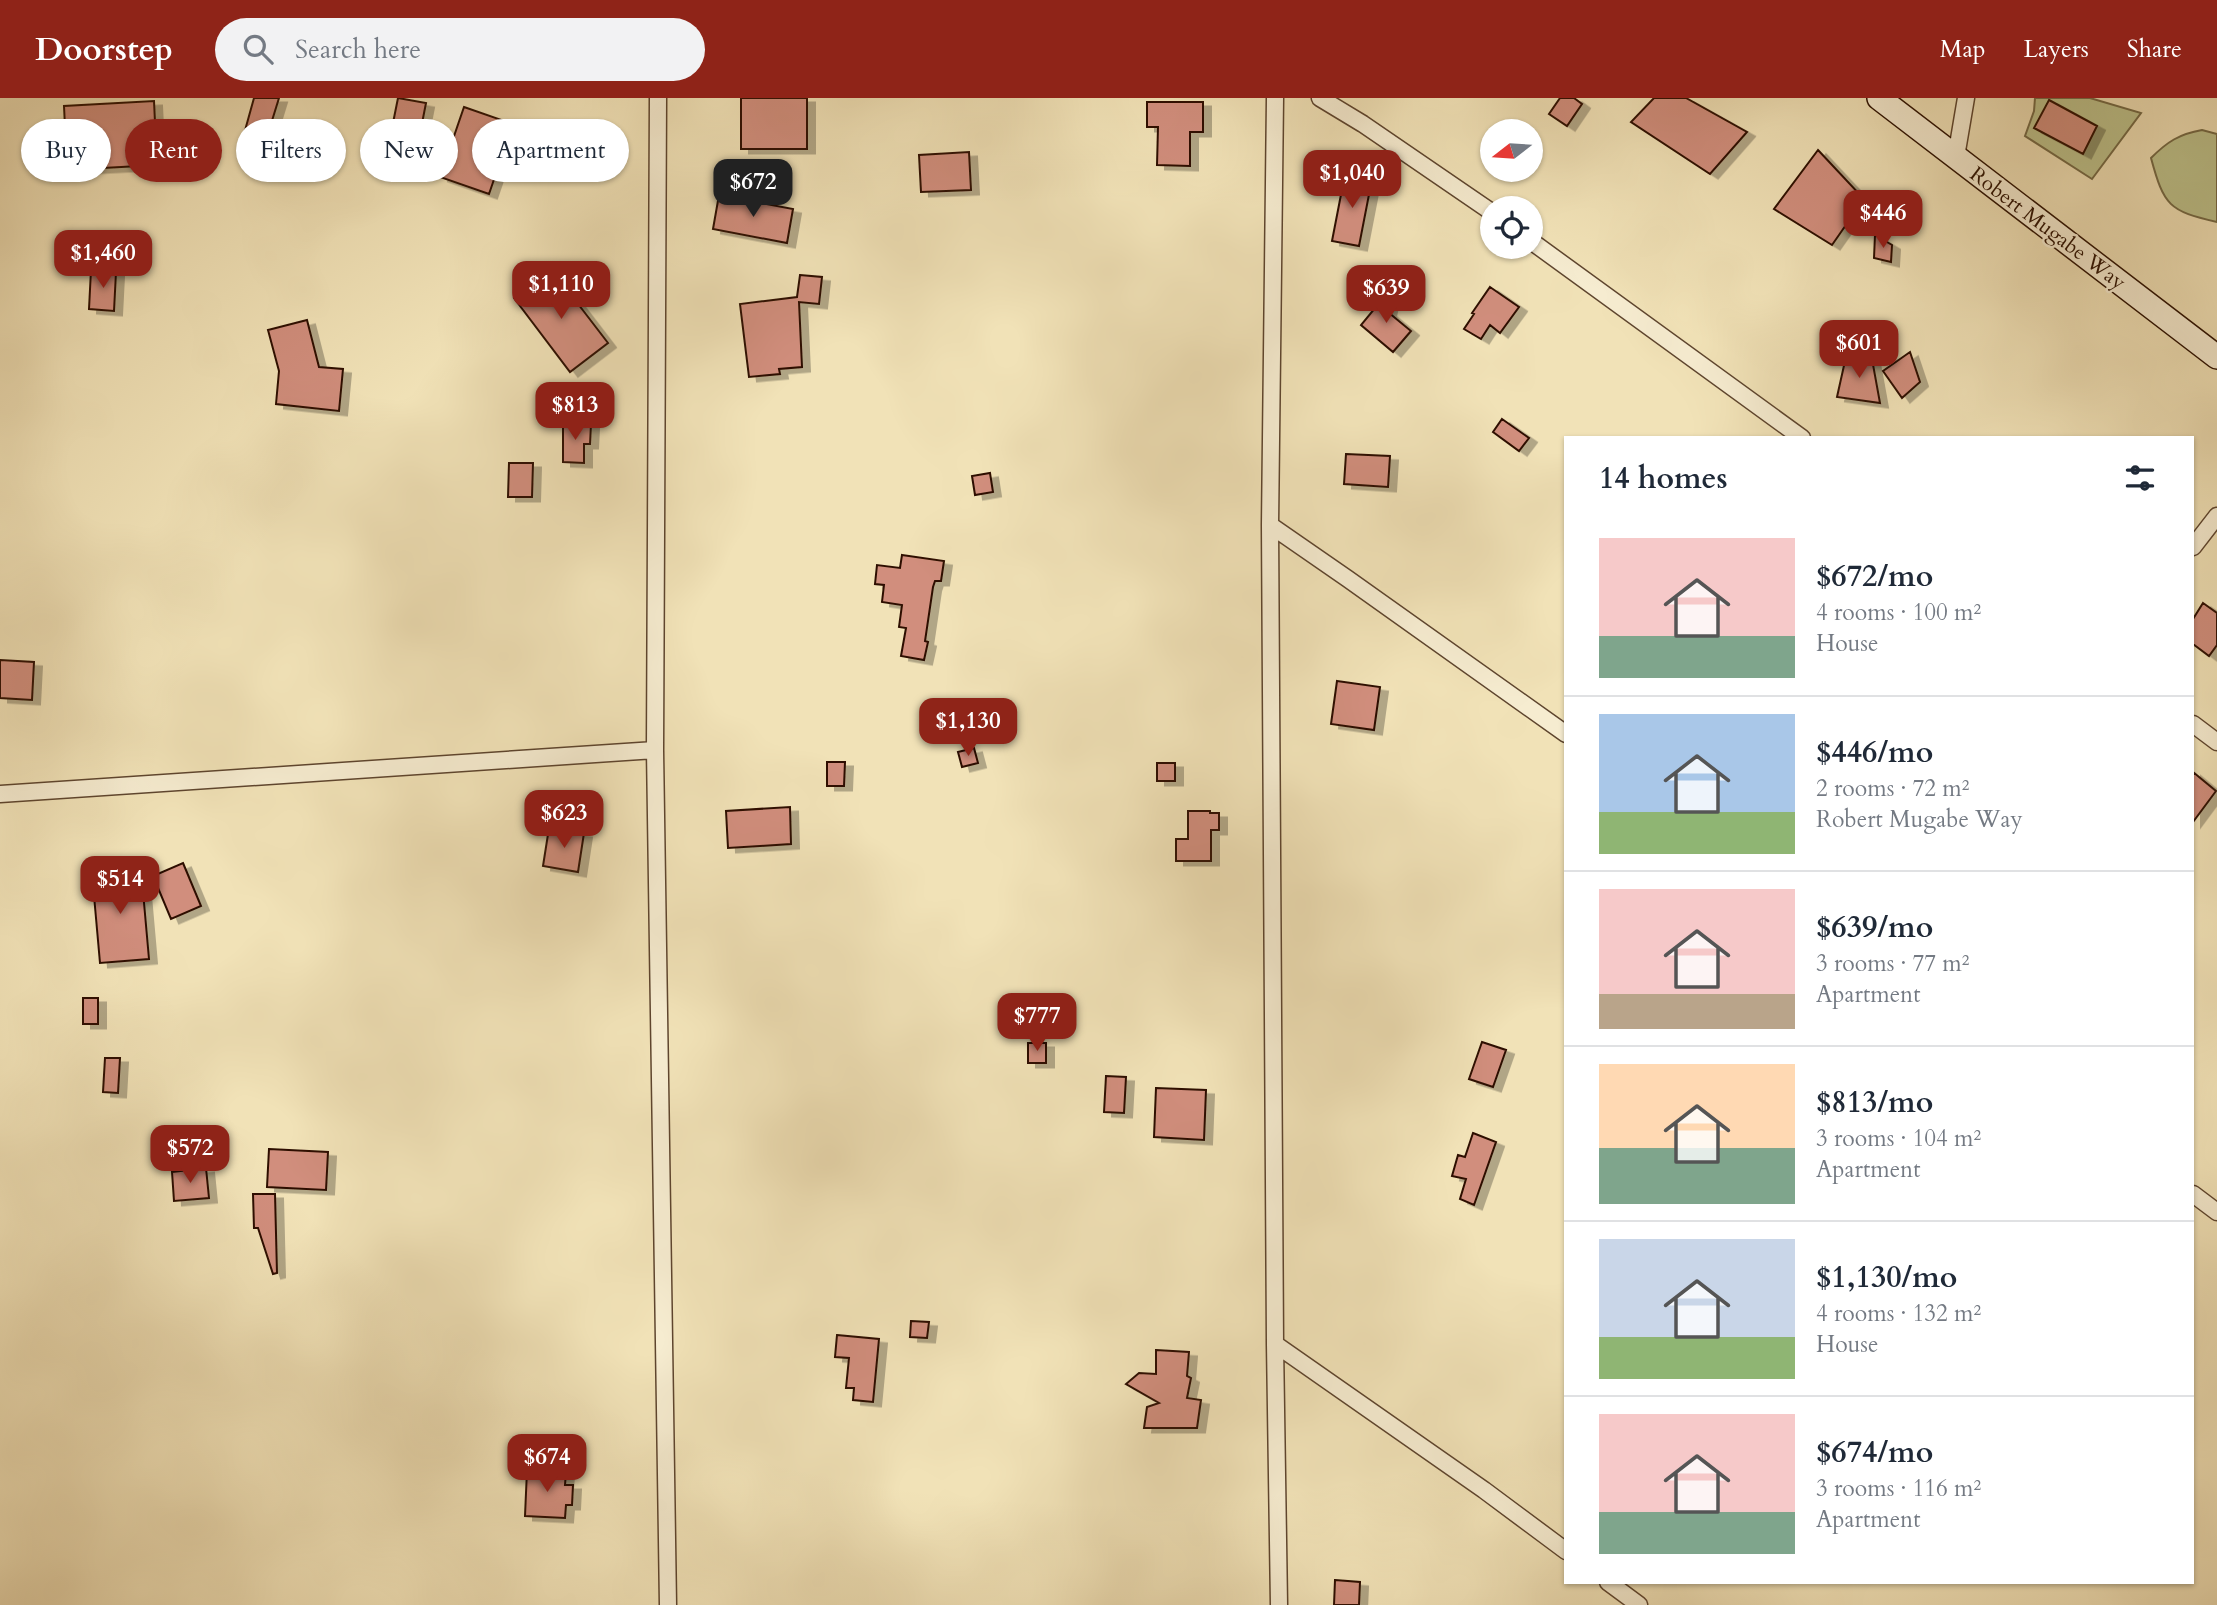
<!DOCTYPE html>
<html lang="en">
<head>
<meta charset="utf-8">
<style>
	body { margin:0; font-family:Cardo,serif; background:#f2f2f3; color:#1f2937; height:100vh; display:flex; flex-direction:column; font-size:26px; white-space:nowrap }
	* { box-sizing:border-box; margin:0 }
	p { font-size:23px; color:#747a83 }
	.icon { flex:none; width:38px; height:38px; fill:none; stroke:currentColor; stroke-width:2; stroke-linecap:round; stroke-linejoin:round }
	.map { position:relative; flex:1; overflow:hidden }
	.details { position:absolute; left:1564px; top:338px; width:630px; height:1148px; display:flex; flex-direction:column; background:#fff; border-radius:0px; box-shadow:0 2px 5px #0004 }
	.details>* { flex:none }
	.guide { position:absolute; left:21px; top:21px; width:665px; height:63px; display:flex; gap:14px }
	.needle { width:46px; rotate:253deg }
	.buttons { position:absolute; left:1480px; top:21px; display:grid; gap:14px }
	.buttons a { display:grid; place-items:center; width:63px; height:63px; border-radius:50%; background:#fff; box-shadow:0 2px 5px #0004; font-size:35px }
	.price { position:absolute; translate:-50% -60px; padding:0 16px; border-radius:14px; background:#8f2418; color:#fff; font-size:23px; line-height:46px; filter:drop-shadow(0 2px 4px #0008) }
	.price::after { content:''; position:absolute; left:50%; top:42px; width:21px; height:16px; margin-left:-10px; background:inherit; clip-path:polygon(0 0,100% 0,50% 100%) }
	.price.current { background:#222; color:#fff }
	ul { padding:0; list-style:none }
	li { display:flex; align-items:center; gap:21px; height:175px; padding:0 35px }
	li+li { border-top:2px solid #e0e1e3 }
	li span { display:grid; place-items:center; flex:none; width:196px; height:140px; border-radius:0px; color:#555 }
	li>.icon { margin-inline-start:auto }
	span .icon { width:84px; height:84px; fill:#fffc; stroke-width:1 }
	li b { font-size:30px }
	h2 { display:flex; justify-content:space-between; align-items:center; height:84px; padding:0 35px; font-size:30px }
	.pill { padding:0 24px; border-radius:32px; background:#fff; box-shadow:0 2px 5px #0004; font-size:24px; line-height:63px }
	.pill.current { background:#8f2418; color:#fff }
	header { display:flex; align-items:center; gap:42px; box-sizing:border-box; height:98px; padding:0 35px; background:#8f2418; color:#fff }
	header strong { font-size:33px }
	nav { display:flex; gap:38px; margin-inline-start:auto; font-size:24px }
	.search { width:490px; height:63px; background:#f2f2f3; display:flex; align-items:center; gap:18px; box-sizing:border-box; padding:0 24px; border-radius:38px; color:#747a83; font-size:26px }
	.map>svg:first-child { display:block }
	.green { fill:#bdc28c; stroke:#756a46; stroke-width:2 }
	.building { fill:#d18e7d; stroke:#2d1101; stroke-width:2; filter:url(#shadow) }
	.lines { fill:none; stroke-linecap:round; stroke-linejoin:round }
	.street-casing { stroke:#5e452e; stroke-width:19 }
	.secondary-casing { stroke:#2d1101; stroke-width:26 }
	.street { stroke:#f6ecd0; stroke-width:16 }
	.secondary { stroke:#f6ecd0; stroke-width:23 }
	.labels { text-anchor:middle; stroke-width:5; stroke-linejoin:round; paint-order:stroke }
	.street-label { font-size:21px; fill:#2d1101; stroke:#f6ecd0 }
</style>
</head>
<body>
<header>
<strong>Doorstep</strong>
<div class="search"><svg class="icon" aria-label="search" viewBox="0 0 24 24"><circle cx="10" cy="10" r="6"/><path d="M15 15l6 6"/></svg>Search here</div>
<nav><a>Map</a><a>Layers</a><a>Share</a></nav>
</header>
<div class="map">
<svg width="2217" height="1507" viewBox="0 0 2217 1507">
	<defs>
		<filter id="shadow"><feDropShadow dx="8" dy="4.5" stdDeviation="0" flood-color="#0004"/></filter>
	</defs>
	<rect width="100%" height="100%" fill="#f1e2b7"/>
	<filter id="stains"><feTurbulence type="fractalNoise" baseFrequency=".00286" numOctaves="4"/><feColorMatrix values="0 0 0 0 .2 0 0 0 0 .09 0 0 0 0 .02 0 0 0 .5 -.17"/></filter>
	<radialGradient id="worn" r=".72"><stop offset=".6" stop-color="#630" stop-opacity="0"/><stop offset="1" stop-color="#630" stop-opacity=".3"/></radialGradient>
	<path class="green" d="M2035 0H2090L2141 15 2092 81 2025 38 2034 13Z
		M2202 32 2217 36V124C2169 113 2164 108 2151 60 2167 44 2179 36 2202 32Z"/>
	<path class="building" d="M254 0H279L266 42 244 36Z
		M398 0 426 5 416 56 388 50Z
		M741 0H807V51H741Z
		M1560 0H1574L1582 6 1567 28 1549 16Z
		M1654 0H1686L1747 34 1710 76 1631 24Z
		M2049 2 2097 28 2083 56 2034 30Z
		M154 3 157 67 67 72 64 8Z
		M1147 4H1203V34H1190V68L1157 67 1158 29H1147Z
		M464 9 513 26 489 96 440 79Z
		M1818 52 1864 101 1832 147 1774 111Z
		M969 54 971 92 921 94 919 57Z
		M1345 76 1372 81 1359 148 1332 143Z
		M719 97 793 111 787 145 713 131Z
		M1875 137 1892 147 1891 164 1874 160Z
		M91 172 116 174 114 213 89 211Z
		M552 172 608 245 570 274 514 200Z
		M800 177 822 179 819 206 799 204 802 269 779 271 780 276 749 279 740 206 797 199Z
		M1394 187 1388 214 1411 233 1393 254 1361 227Z
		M1490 189 1519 209 1500 235 1490 227 1481 241 1464 231 1474 216 1472 215Z
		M307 222 319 269 343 271 339 313 276 306 279 273 268 232Z
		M1847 254 1872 261 1880 305 1837 299Z
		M1910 254 1920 284 1902 300 1883 273Z
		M1502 321 1529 340 1519 353 1493 334Z
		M563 325 591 326 590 346H584V365L563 364Z
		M1346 356 1390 358 1388 389 1344 386Z
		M509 365H533L532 399H508Z
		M990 375 993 394 975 397 972 378Z
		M902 457 944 463 941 483H935L933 489 925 543 928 544 924 562 901 558 906 530 899 529 902 507 882 504 884 487 875 486 877 467 900 470Z
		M2203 505 2217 515V547L2209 558 2193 546V521Z
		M0 562 34 564 32 602 0 600Z
		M1337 583 1380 589 1374 632 1331 626Z
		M974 650 978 665 962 669 958 654Z
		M827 664H845L844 688H827Z
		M1157 665H1175V683H1157Z
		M2193 674 2216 693 2193 724Z
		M790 709 791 746 728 750 726 713Z
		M1188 713H1210V715H1219V732H1211V763H1176V741H1188Z
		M549 730 584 735 578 774 543 768Z
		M183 765 201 808 171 821 153 778Z
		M141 771 149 861 100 865 92 775Z
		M83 900H98V926H83Z
		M1482 944 1506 952 1493 989 1469 981Z
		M1028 945H1046V965H1028Z
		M105 960H120L118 995 103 994Z
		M1106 978 1126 979 1124 1015 1104 1014Z
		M1156 990 1206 992 1204 1042 1154 1039Z
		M1473 1035 1496 1044 1474 1107 1460 1101 1466 1081 1452 1078 1458 1057 1465 1059Z
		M269 1051 328 1054 326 1092 267 1089Z
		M206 1070 209 1100 174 1103 172 1074Z
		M253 1096H275L277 1175 273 1176 258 1130H254Z
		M911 1223 929 1224 927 1240 910 1239Z
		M837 1237 879 1241 873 1304 853 1302 854 1290H846L849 1260 835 1259Z
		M1156 1252 1189 1254 1187 1278 1191 1280 1187 1300 1201 1302 1197 1330H1144L1147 1309 1159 1305 1126 1286 1139 1275 1156 1276Z
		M527 1372 566 1374 565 1387H573L572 1407H566L565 1420 525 1418Z
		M1335 1482 1360 1484 1359 1507H1334Z"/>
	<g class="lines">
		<defs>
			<path id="street" d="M658 0 655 652 668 1507
				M1275 0 1270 427 1275 1246 1279 1507
				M1320 0 1363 26 1493 115
				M1956 59 1966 0
				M1531 143 1802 340
				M1270 427 1348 481 1566 636
				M2193 449 2217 418
				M2193 626 2217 644
				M0 696 655 652
				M2193 1096 2217 1114
				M1275 1246 1484 1392 1566 1453
				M1608 1484 1639 1507"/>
			<path id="secondary" d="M1879 0 2217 259"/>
		</defs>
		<use href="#street" class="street-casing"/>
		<use href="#secondary" class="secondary-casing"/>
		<use href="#street" class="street"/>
		<use href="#secondary" class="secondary"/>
	</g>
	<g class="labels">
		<g class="street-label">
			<text transform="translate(2048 130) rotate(37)" y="7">Robert Mugabe Way</text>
		</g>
	</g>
	<rect width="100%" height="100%" filter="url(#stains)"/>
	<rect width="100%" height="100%" fill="url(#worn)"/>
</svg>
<div class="buttons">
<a><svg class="needle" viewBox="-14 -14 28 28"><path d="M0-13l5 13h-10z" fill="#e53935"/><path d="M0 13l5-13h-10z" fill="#747a83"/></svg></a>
<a><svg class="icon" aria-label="locate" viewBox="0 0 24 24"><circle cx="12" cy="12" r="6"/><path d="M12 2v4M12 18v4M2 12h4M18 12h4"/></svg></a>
</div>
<b class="price" style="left:1352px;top:112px">$1,040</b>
<b class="price current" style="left:753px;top:121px">$672</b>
<b class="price" style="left:1883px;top:152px">$446</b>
<b class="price" style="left:103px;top:192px">$1,460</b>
<b class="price" style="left:561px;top:223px">$1,110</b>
<b class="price" style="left:1386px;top:227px">$639</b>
<b class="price" style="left:1859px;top:282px">$601</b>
<b class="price" style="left:575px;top:344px">$813</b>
<b class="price" style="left:968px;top:660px">$1,130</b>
<b class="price" style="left:564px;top:752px">$623</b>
<b class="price" style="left:120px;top:818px">$514</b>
<b class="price" style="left:1037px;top:955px">$777</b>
<b class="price" style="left:190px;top:1087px">$572</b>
<b class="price" style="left:547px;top:1396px">$674</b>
<div class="guide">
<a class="pill">Buy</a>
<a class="pill current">Rent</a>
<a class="pill">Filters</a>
<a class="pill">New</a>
<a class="pill">Apartment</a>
</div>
<section class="details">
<h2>14 homes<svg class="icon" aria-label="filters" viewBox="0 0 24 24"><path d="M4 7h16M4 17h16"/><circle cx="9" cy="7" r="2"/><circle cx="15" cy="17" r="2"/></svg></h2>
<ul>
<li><span style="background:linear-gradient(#f6c9c9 70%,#7fa58c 0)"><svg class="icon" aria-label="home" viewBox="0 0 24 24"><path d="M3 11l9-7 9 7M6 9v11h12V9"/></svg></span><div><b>$672/mo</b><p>4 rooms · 100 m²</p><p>House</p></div></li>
<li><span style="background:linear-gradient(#a9c7e8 70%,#8fb573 0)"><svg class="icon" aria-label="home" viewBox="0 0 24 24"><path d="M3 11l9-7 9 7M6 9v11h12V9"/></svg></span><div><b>$446/mo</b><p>2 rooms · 72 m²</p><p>Robert Mugabe Way</p></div></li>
<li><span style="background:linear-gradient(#f6c9c9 75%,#b9a48a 0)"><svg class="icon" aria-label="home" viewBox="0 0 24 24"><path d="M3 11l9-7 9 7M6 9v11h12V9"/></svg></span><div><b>$639/mo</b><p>3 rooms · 77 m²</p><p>Apartment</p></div></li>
<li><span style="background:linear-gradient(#ffd9b3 60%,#7fa58c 0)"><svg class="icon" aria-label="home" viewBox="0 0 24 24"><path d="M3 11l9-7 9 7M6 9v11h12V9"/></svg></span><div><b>$813/mo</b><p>3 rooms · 104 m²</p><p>Apartment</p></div></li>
<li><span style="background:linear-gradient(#c9d6e8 70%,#8fb573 0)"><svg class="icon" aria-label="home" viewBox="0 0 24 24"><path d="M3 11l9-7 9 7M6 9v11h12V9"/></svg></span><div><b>$1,130/mo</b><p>4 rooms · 132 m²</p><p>House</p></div></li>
<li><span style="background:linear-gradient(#f6c9c9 70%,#7fa58c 0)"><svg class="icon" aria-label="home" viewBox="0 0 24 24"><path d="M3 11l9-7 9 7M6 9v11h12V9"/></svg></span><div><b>$674/mo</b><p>3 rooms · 116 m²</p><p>Apartment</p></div></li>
</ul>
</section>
</div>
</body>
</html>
